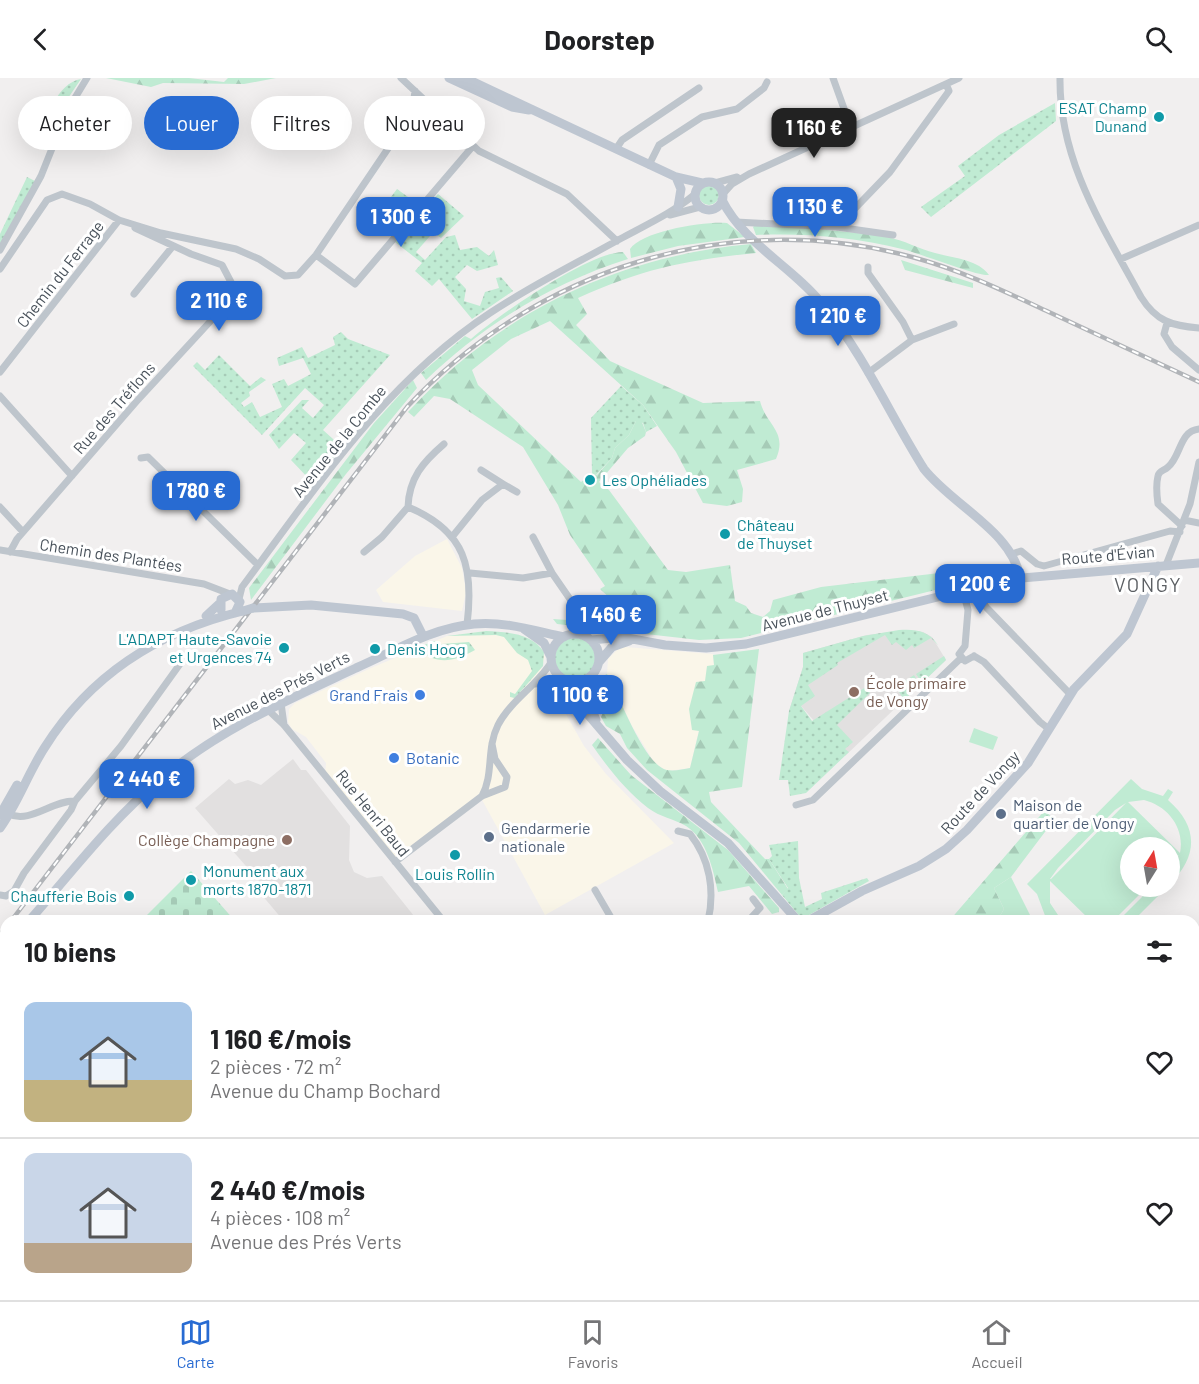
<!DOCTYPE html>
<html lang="fr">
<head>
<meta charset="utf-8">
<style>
	body { margin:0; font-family:Barlow,sans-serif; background:#f6f6f6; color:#202124; height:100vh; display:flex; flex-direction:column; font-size:22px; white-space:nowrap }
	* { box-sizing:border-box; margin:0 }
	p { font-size:20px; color:#757577 }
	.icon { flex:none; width:33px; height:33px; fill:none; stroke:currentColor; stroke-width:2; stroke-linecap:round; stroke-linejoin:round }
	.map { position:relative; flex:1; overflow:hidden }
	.panel { position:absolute; left:0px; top:837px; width:1200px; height:386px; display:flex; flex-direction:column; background:#fff; border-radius:18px 18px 0 0; box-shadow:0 6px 24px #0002 }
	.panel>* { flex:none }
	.banner { position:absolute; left:18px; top:18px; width:600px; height:54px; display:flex; gap:12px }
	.needle { width:39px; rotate:11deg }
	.tools { position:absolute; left:1120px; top:759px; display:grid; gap:12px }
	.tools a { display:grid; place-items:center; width:60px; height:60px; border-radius:50%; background:#fff; box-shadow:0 6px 24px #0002; font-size:30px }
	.price { position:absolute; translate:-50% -51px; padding:0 14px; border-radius:12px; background:#286bd2; color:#fff; font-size:20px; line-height:39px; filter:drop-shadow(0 2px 3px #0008) }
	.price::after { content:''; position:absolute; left:50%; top:36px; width:18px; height:14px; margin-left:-9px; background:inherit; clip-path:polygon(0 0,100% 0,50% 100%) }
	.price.selected { background:#222; color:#fff }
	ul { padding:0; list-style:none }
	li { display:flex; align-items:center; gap:18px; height:150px; padding:0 24px }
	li+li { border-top:2px solid #e0e0e0 }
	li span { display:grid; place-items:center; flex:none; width:168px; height:120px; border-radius:12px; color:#555 }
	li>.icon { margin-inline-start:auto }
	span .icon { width:72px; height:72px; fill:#fffc; stroke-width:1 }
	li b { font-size:26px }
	h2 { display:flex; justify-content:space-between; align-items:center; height:72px; padding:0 24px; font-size:26px }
	.chip { padding:0 21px; border-radius:27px; background:#fff; box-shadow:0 6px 24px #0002; font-size:21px; line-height:54px }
	.chip.selected { background:#286bd2; color:#fff }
	header { display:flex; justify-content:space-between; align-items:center; height:78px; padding:0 24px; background:#fff; font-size:27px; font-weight:700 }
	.menu { display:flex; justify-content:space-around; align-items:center; height:84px; border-top:2px solid #e0e0e0; background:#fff; font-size:16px; color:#757577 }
	.menu a { display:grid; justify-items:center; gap:3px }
	.menu .selected { color:#286bd2 }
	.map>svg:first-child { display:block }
	.commercial { fill:#faf6e9 }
	.education { fill:#e2e0e0 }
	.grass { fill:url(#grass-dots) }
	.forest { fill:url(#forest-firs) }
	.cemetery { fill:url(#cemetery-stones) }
	.pitch { fill:#c0ebd3; fill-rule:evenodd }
	.water { fill:url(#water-waves) }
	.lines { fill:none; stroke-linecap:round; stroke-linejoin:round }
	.highway-casing { stroke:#758aa5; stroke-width:14 }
	.street { stroke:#bec5cc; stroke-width:7 }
	.secondary { stroke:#bec6d1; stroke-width:9 }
	.primary { stroke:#b0bdcb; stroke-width:10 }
	.highway { stroke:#8a9fb9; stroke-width:12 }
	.rail-casing { stroke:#b1b4b8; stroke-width:4.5 }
	.rail { stroke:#fff; stroke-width:2; stroke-dasharray:7; stroke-linecap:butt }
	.secondary-bridge { stroke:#bec6d1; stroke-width:9 }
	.culture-dot { fill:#0f9aa8; stroke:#fff; stroke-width:2 }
	.education-dot { fill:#8d6e63; stroke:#fff; stroke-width:2 }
	.shop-dot { fill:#3f7fe0; stroke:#fff; stroke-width:2 }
	.service-dot { fill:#5c6f8a; stroke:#fff; stroke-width:2 }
	.labels { text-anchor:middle; stroke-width:6; stroke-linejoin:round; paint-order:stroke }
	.culture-label { font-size:16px; fill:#0d838f; stroke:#fff; text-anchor:start }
	.street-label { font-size:16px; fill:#48515a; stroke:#fff }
	.education-label { font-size:16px; fill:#785e54; stroke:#fff; text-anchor:start }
	.shop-label { font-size:16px; fill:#366cbe; stroke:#fff; text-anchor:end }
	.service-label { font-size:16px; fill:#4e5e75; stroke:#fff; text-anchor:start }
	.quarter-label { font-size:20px; letter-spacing:1.5px; fill:#5c5f63; stroke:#fff }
</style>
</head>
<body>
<header><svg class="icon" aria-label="back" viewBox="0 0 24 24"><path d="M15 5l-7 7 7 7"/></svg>Doorstep<svg class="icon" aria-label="search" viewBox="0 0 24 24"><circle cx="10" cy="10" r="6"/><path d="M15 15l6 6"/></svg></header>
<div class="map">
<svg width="1199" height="1222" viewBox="0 0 1199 1222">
	<defs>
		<pattern id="grass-dots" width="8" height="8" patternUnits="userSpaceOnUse" patternTransform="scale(1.5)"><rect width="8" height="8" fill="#c0ebd3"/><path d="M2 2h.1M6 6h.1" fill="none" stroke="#a6cbb7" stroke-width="1.8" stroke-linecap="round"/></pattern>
		<pattern id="forest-firs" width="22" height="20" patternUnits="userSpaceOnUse" patternTransform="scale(1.5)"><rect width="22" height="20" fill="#c0ebd3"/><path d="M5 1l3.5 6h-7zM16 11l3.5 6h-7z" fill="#a6cbb7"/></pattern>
		<pattern id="cemetery-stones" width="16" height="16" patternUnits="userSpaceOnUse" patternTransform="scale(1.5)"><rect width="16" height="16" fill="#c0ebd3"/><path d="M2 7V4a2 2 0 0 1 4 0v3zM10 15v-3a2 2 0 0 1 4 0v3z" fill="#a6cbb7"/></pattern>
		<pattern id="water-waves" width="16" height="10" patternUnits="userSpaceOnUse" patternTransform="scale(1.5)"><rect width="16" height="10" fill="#91d0e5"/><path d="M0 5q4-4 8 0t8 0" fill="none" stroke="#78abbd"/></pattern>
	</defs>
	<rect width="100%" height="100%" fill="#f1efef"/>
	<path class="commercial" d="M447 461 462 490 466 514 462 533 383 524 376 512 415 478Z
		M486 553 525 559 541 570 545 579 541 592 584 668 606 696 674 765 545 837 481 720 395 784 325 698 326 685 306 659 292 651 288 644 289 631 295 625 371 590 447 558Z
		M625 569 713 576 714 588 690 690 668 693 662 690 654 684 632 648 607 596 608 581 617 572Z"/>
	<path class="education" d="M908 552 923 554 932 559 946 582 845 678 801 628 789 633 803 589V575L867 557Z
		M293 681 301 692H306L350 748 349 782 354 794 367 800 382 798 418 843H292L288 838 283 842 255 809 260 804 195 730 229 701 235 706 248 702 261 707Z"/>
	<path class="grass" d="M81 1 62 29 46 72H43C40 50 55 5 81 1Z
		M1055 25 1056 43 931 139 921 129 965 98 958 88 999 57Z
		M27 99 35 103 0 166V156Z
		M699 117a10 10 0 1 1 20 0a10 10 0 1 1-20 0Z
		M397 111 419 127 394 156 369 136 378 124 384 128Z
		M438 116 464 138 441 160 415 141Z
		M412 143 430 158 416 174 425 182 446 159 455 157 460 172 477 169 489 178 494 172 498 187 477 193 467 187 455 199 466 211 464 223 480 228 485 214 499 210 496 200 501 199 513 213 472 241 439 201 432 208 415 193 422 185 395 164Z
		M341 254 348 261 390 277 323 352 342 369 315 403 310 402 291 382 306 365 294 355 279 371 269 357 302 322H309L302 330 313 340 324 327 305 310 262 357 193 288 197 284 205 292 219 277 250 308 261 299 266 302 249 314 250 318 241 325 244 329 252 324 260 339 282 329 272 306 284 301 288 308 311 296 303 280 279 288 277 280 302 269 308 280 335 267 333 259Z
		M621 308 643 327 657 348 646 354 643 345 636 343 629 357 615 370 612 380 596 397 592 396 591 340Z
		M899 552C915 551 928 552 938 567L931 560 914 570 912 567 906 572 896 564 892 567 885 557 837 585 838 587 808 607 815 618 801 628 812 643 866 609 870 615 837 647 853 664 845 671 849 674 806 715 790 718 788 702H779L789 633 803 589V575L863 558Z
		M486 553C507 554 532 555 544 574L543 588 515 620 510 619V614L515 616 532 593 528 582 517 575 504 559 496 557 447 558Z
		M555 580a20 20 0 1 1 40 0a20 20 0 1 1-40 0Z
		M434 563 441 566 469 564 475 572C453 584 437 588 417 570Z
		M944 578 946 582 922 605 916 596Z
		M914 597 920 607 904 622 896 609Z
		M798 763 799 800 805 829 822 821 821 815 867 800 869 803 802 841 782 817 788 810 769 781 772 778 769 767Z
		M1199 870V926L1194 930V872Z
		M755 1217H813L811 1222H755Z"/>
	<path class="forest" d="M106 0H189L224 4 228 0H276L244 6 163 5 151 9Z
		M727 145 745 159 678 168 631 180 630 171C642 153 705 143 727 145Z
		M755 147C799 150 843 152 887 159 904 162 919 171 935 175 952 180 978 181 989 197 979 199 919 175 902 171 854 159 805 155 756 157L753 149Z
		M751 166 756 175C686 182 642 191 578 220L587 236 576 247 610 283 703 325 760 323C766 347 788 353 776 381L737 392 743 411 742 424 727 428 703 425 676 374 643 327 550 243 511 261 472 292 478 307 581 404 592 396 597 397 612 380 615 370 629 357 636 343 641 342 646 354 645 358 628 370 599 404 609 412 668 492 686 494 730 487 735 523 746 528 751 535 763 539 770 533 773 522 821 509 990 489 988 499 741 560 699 562 557 546 553 541 639 547 600 511 605 508 570 457 558 427 523 369 450 321 434 318 414 339 408 334C498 235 618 178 751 166Z
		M623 174 628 181C552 205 483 247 426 302L421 295 465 258 471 261C499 237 587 175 623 174Z
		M901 182 973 205V210L905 192Z
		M413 302 417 310 346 396 251 522 249 510 374 345Z
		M759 571 742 709 709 714 711 724 765 781H769L788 811 782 817 739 765 647 692 627 670 620 656 606 648 601 639 605 630 611 631 601 611 603 598 607 596C619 618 642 679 662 690 670 695 682 691 690 690L699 653 692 652 689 631 696 604 705 603 707 588 714 587 713 577Z
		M598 660 631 697 728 772 779 830V834L772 836 749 808 718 814C713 792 707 761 686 748 674 741 660 739 648 730 626 713 608 690 592 667Z
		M1045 732 1054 742 1011 799 994 810 1004 831 997 843H949Z
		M1199 951V1118L1194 1134V961Z
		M859 1216 1120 1217 1084 1222H856Z"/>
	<path class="cemetery" d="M191 793 235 843H141Z"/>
	<path class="pitch" d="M974 650 998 659 993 672 969 664Z
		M1131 701 1142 711 1163 718 1168 711 1173 714 1168 722C1199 749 1198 778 1170 806V791L1179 777 1170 786V770H1131V808L1147 809 1113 843H1091L1050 803V825L1062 843H1047L1037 816 1027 806ZM1144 722C1168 728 1185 750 1180 775L1128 724ZM1126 725 1051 801H1050L1058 790 1115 732Z
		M1011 799 1033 843H997L1004 831 994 810Z
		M1152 809H1167L1133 843H1118Z"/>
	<path class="water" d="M1199 1184V1222H1085L1120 1216H1194V1191Z"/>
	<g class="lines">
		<defs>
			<path id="highway" d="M817 1222 819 1216
				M828 1222 830 1216"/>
		</defs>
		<use href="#highway" class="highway-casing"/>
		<path class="street" d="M401 0 479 73 567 116 617 163
			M833 0 851 50
			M1060 0C1059 83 1103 149 1141 219 1156 243 1172 248 1199 250
			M412 35 421 33 438 35
			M616 71 622 62 699 10
			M649 87 659 67 702 39 737 31 764 10 767 4
			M715 105 737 99
			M723 116 732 106 749 96 959 0
			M670 137 700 129
			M736 144 837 149 893 157
			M837 149 890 94 949 13 946 6
			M0 172 41 98 67 33 87 0
			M316 177 355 206 473 68
			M1121 181 1199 147
			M868 189V195L903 244 912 262
			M0 191 47 122 62 116 90 126 119 142 161 155 236 171 259 181 285 198 298 197 316 177 412 35 415 13
			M134 216 173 168
			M1167 245 1164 256 1172 269 1199 292
			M0 294 119 142
			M868 295 912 262 954 246
			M0 318 72 398
			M141 380 148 379 258 487
			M503 406 517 414
			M0 429 23 454
			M408 429C466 453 474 490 467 547
			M1184 442 1199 445
			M1182 448 1158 426C1157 419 1156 406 1158 398 1159 392 1164 393 1168 389 1181 379 1179 353 1199 351
			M452 459 482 422 503 406 481 392
			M0 472 204 506 230 516
			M10 474 17 461 136 324 230 222 232 206 222 187 191 176 135 150
			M364 474 382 459 408 429C409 400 423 384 444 366
			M1012 476 1021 473 1037 486 1044 488 1170 453 1180 454
			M1166 487 1190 426 1199 384
			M470 495 523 500 552 495 533 459
			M552 495 572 524
			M975 510 986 529 1070 616
			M963 513 968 532 965 568 959 576 965 583 974 578
			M239 521 242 509C316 410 385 304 490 235 532 207 577 185 620 161 646 147 672 135 694 117
			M974 578 984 584 1040 644 1049 651
			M535 606 567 602
			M281 625 284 647
			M267 631 284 647 441 840
			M482 718C494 696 486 671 498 647 511 622 538 607 552 583
			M796 727 813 722 961 580
			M9 736C30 746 53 722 75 723L121 668 180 586
			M678 753 690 756C710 781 715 813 708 843
			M395 784 482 718 505 709 507 699 495 681 492 666
			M595 812 613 843
			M0 817 6 818 14 813 24 795 71 732 75 723
			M748 843 760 830 753 821
			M0 903 6 910
			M0 1028 6 1026
			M0 1110 6 1108
			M368 1216 372 1222
			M152 1222V1216
			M511 1222 521 1216
			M654 1222 655 1216"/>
		<path class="secondary" d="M449 0 512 29 529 32
			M465 0 676 99 702 105
			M676 99 681 111 678 129
			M695 118a14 14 0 1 1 28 0a14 14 0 1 1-28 0Z
			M722 122C744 166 793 189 823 227 864 277 890 337 924 391 952 427 1013 454 1020 500
			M253 530 311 527 403 536 414 540 423 558
			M221 532V521L232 516 240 524 235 535
			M206 538 219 526
			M524 551 544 565 551 579
			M551 580a24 24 0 1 1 48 0a24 24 0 1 1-48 0Z
			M592 562 622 559 665 567 706 570 746 566 1011 501 1199 485
			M599 584 612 569 629 563
			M591 598 588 621 596 642
			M568 603 585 633 627 682 660 713 728 765 798 843
			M0 737 17 707
			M0 750C18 725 28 695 45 669 91 596 160 553 243 533
			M29 843C72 794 112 741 162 700 220 651 288 622 356 590 395 573 431 550 474 546 505 543 535 553 564 559
			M808 843 862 813 919 788 946 771 967 752 1028 685 1074 611 1127 556 1158 488
			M0 876 6 869
			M634 1216V1222"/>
		<path class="primary" d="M1194 865 1199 863"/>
		<use href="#highway" class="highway"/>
		<defs>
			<path id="rail" d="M11 843 407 329C536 191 728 129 912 179 961 192 1006 214 1051 235 1100 258 1150 281 1199 304
				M0 857 6 849"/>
		</defs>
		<use href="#rail" class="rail-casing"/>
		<use href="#rail" class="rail"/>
		<path class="secondary-bridge" d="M243 533 253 530"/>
	</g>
	<g class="culture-dot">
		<circle cx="1159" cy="39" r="6"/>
		<circle cx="590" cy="402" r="6"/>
		<circle cx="725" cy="456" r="6"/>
		<circle cx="284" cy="570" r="6"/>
		<circle cx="375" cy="571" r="6"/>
		<circle cx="455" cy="777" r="6"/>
		<circle cx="191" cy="802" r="6"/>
		<circle cx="129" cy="818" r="6"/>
	</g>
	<g class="education-dot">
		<circle cx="854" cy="614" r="6"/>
		<circle cx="287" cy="762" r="6"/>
	</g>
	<g class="shop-dot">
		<circle cx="420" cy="617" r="6"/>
		<circle cx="394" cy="680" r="6"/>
	</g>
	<g class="service-dot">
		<circle cx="1001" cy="736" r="6"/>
		<circle cx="489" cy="759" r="6"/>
	</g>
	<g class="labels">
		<g class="culture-label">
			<text x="1147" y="36" text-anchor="end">ESAT Champ<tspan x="1147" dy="18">Dunand</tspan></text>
			<text x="602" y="408">Les Ophéliades</text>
			<text x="737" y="453">Château<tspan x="737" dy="18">de Thuyset</tspan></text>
			<text x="272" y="567" text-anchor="end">L'ADAPT Haute-Savoie<tspan x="272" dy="18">et Urgences 74</tspan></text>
			<text x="387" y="577">Denis Hoog</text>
			<text x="203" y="799">Monument aux<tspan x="203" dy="18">morts 1870-1871</tspan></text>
			<text x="455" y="802" text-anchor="middle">Louis Rollin</text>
			<text x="117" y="824" text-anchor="end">Chaufferie Bois</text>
		</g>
		<g class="street-label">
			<text transform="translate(60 196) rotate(-52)" y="6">Chemin du Ferrage</text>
			<text transform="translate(114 330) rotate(-49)" y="6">Rue des Tréflons</text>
			<text transform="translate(339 363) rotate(-51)" y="6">Avenue de la Combe</text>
			<text transform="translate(111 477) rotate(9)" y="6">Chemin des Plantées</text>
			<text transform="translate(1108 477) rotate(-5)" y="6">Route d'Évian</text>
			<text transform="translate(825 532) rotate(-14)" y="6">Avenue de Thuyset</text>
			<text transform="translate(280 612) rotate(-27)" y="6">Avenue des Prés Verts</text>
			<text transform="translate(980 714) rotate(-47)" y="6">Route de Vongy</text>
			<text transform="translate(373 735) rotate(51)" y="6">Rue Henri Baud</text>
		</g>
		<g class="education-label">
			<text x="866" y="611">École primaire<tspan x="866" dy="18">de Vongy</tspan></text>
			<text x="275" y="768" text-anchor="end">Collège Champagne</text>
		</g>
		<g class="shop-label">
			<text x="408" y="623">Grand Frais</text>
			<text x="406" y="686" text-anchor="start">Botanic</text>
		</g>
		<g class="service-label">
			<text x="1013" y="733">Maison de<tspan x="1013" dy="18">quartier de Vongy</tspan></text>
			<text x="501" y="756">Gendarmerie<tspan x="501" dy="18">nationale</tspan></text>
		</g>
		<g class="quarter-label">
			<text x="1148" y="514">VONGY</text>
		</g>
	</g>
</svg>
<div class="tools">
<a><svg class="needle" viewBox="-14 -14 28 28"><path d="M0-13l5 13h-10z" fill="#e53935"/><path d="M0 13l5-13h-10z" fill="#757577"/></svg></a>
</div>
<b class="price selected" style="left:814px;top:81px">1 160 €</b>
<b class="price" style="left:815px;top:160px">1 130 €</b>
<b class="price" style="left:401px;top:170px">1 300 €</b>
<b class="price" style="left:219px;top:254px">2 110 €</b>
<b class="price" style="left:838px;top:269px">1 210 €</b>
<b class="price" style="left:196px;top:444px">1 780 €</b>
<b class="price" style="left:980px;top:537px">1 200 €</b>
<b class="price" style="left:611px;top:568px">1 460 €</b>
<b class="price" style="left:580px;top:648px">1 100 €</b>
<b class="price" style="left:147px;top:732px">2 440 €</b>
<div class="banner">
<a class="chip">Acheter</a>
<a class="chip selected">Louer</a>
<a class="chip">Filtres</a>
<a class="chip">Nouveau</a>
</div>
<section class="panel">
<h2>10 biens<svg class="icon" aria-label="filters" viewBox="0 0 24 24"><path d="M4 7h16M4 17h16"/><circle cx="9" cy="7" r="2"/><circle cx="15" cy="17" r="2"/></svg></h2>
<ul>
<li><span style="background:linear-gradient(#a9c7e8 65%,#c2b280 0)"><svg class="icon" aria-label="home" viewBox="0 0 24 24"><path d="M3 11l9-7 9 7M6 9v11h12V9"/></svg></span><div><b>1 160 €/mois</b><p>2 pièces · 72 m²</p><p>Avenue du Champ Bochard</p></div><svg class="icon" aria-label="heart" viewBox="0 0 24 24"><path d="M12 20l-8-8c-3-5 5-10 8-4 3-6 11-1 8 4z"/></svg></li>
<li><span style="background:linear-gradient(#c9d6e8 75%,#b9a48a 0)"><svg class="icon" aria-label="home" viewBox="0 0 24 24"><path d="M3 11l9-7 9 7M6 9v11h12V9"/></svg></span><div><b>2 440 €/mois</b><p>4 pièces · 108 m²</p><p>Avenue des Prés Verts</p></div><svg class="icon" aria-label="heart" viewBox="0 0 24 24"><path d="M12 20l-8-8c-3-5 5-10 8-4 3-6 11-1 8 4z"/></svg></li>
</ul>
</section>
</div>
<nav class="menu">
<a class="selected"><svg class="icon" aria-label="map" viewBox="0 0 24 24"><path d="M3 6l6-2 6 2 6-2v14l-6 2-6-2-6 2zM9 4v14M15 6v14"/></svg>Carte</a>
<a><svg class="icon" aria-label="saved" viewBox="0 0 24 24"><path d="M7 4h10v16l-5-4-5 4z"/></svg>Favoris</a>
<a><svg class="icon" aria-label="home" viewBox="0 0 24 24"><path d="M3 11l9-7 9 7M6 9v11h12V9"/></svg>Accueil</a>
</nav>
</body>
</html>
